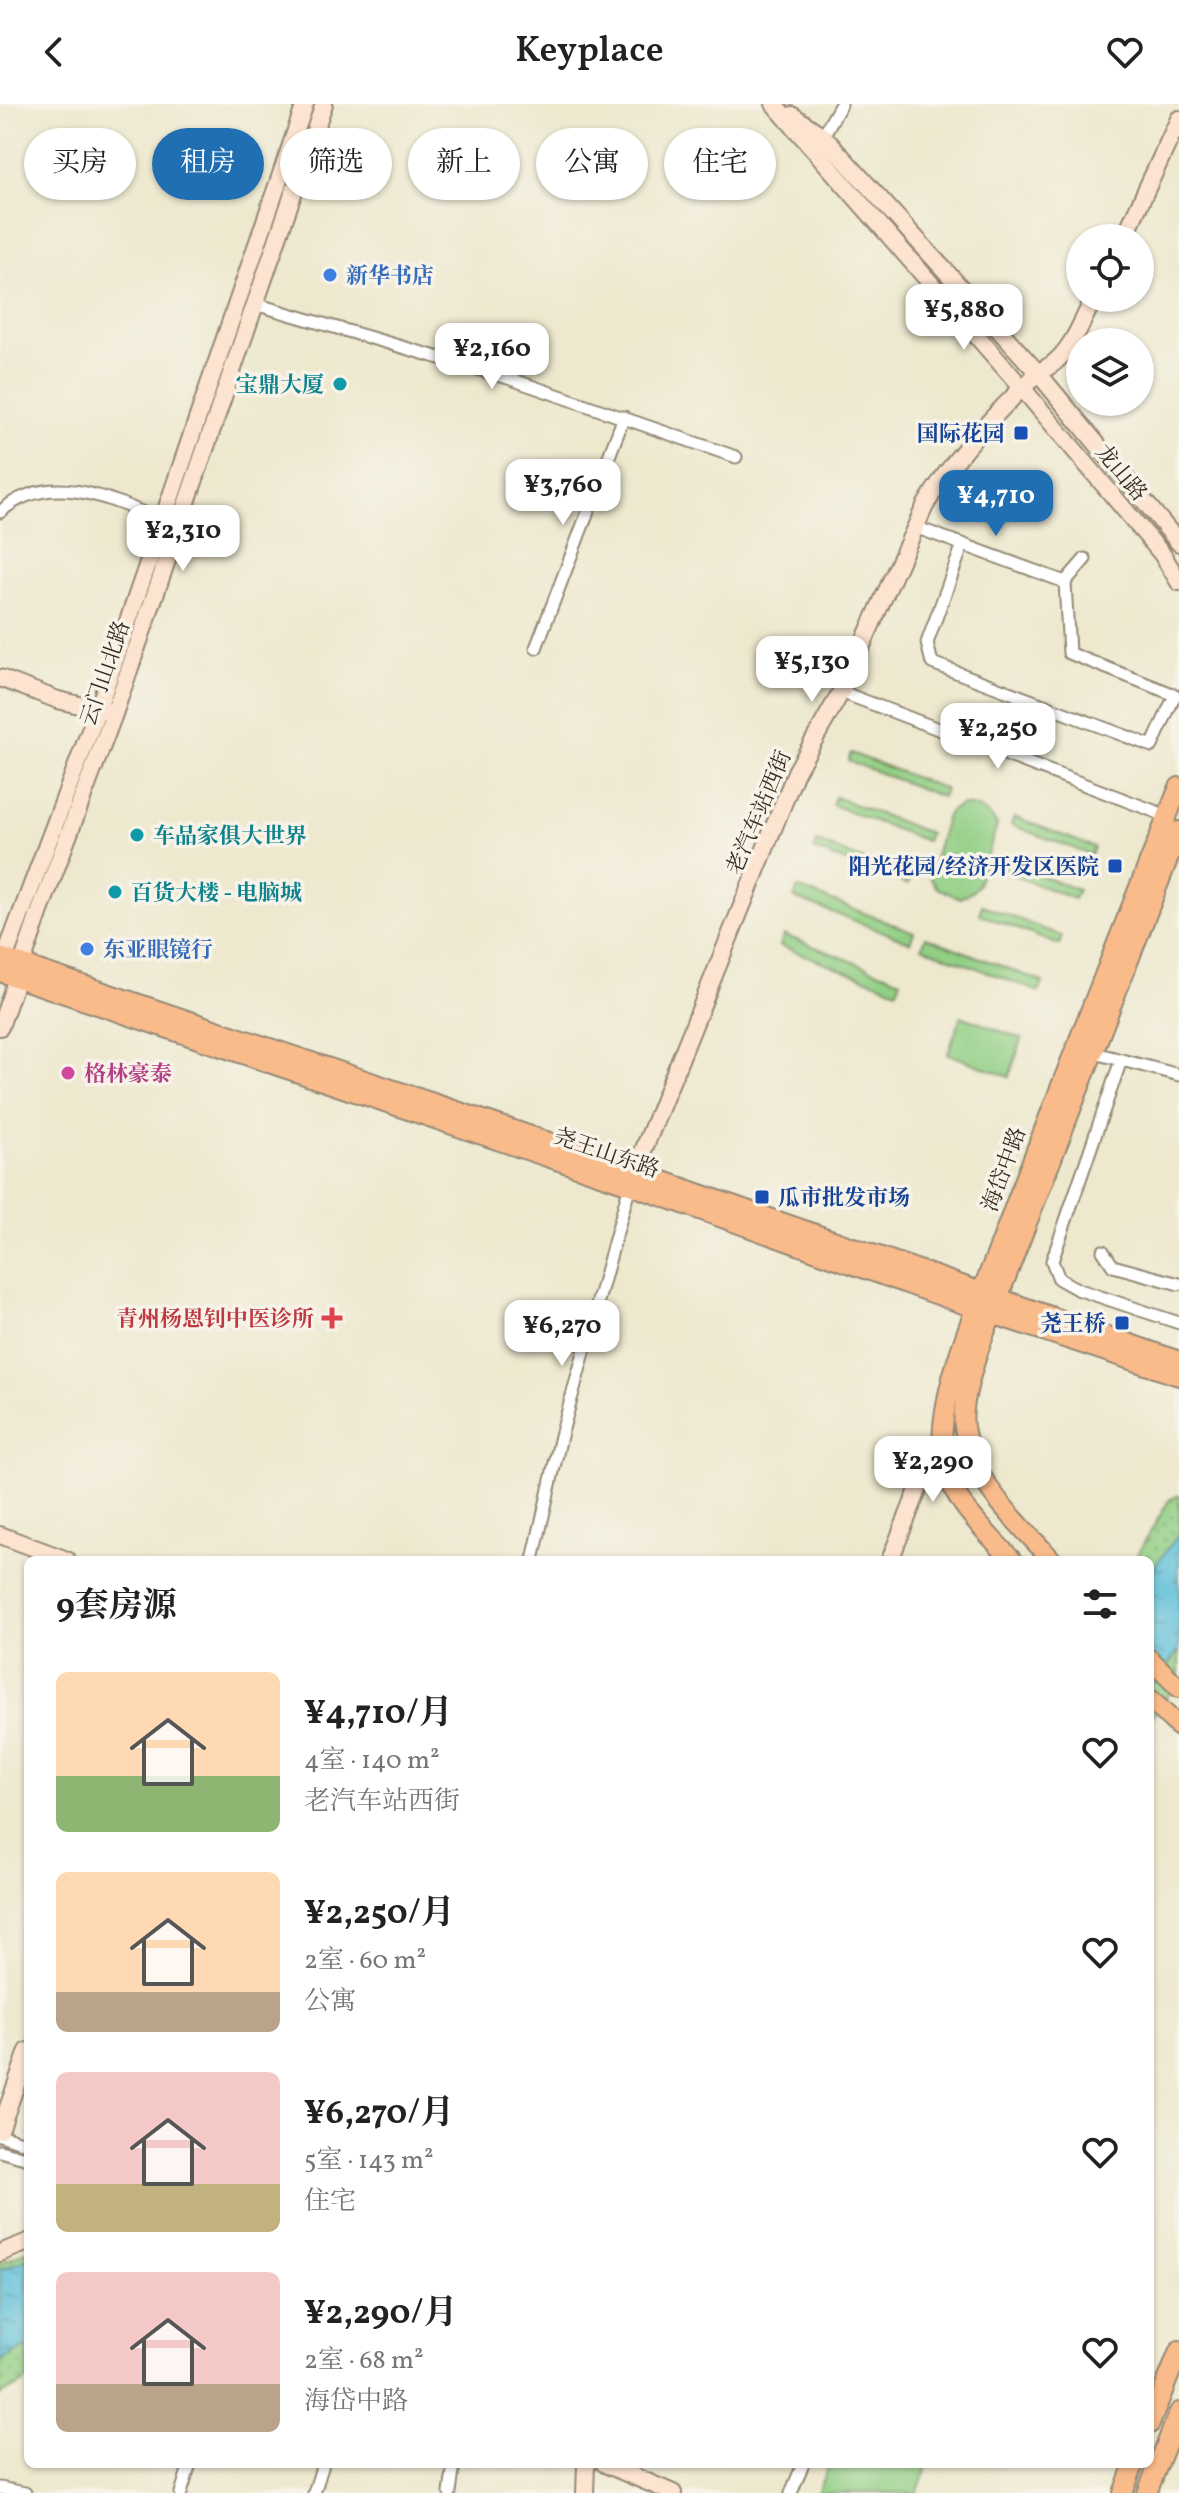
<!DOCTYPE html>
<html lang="zh">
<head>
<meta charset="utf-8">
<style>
	body { margin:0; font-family:Vollkorn,"Noto Serif SC",serif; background:#f6f6f6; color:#222; height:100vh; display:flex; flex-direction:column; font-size:30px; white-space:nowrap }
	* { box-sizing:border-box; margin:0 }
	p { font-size:26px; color:#767676 }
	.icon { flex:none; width:44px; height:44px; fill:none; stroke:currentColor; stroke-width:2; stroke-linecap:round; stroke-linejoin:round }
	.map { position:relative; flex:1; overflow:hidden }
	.panel { position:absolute; left:24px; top:1452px; width:1130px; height:912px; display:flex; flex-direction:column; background:#fff; border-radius:12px; box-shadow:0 2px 6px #0004 }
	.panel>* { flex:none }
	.guide { position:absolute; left:24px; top:24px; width:1132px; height:72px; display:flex; gap:16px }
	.tools { position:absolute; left:1066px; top:120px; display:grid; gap:16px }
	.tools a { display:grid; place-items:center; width:88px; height:88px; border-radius:50%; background:#fff; box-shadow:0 2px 6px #0004; font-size:40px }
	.price { position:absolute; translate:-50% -68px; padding:0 18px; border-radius:16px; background:#fff; color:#222; font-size:26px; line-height:52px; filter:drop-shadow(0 2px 4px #0008) }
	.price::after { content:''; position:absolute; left:50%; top:48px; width:24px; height:18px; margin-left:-12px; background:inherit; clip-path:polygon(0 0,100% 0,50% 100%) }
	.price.current { background:#1f6fb2; color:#fff }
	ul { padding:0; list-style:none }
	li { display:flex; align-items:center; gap:24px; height:200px; padding:0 32px }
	li span { display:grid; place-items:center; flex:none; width:224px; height:160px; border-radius:12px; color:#555 }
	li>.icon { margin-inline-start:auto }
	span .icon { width:96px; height:96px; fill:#fffc; stroke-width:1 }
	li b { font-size:34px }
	h2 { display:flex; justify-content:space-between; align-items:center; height:96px; padding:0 32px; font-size:34px }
	.tag { padding:0 28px; border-radius:36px; background:#fff; box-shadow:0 2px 6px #0004; font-size:28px; line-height:72px }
	.tag.current { background:#1f6fb2; color:#fff }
	header { display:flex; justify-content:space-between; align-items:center; height:104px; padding:0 32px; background:#fff; font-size:36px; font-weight:600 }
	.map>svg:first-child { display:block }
	.green { fill:#91cf84; stroke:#667c51; stroke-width:2 }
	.park { fill:url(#park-dots); stroke:#667c51; stroke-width:2 }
	.water { fill:url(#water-ripples); stroke:#4b747c; stroke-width:2 }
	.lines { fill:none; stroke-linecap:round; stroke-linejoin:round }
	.street-casing { stroke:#948976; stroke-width:15 }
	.secondary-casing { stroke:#948976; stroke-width:20 }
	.primary-casing { stroke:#948976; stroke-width:22 }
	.street { stroke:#fff; stroke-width:11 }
	.secondary { stroke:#fde4d1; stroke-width:16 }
	.primary { stroke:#fabb8b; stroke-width:18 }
	.shop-dot { fill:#3f7fe0; stroke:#f7f3e8; stroke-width:3 }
	.culture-dot { fill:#0f9aa8; stroke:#f7f3e8; stroke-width:3 }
	.transit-dot { fill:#1a4fb4; stroke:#f7f3e8; stroke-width:3 }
	.hotel-dot { fill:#d1479c; stroke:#f7f3e8; stroke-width:3 }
	.health-dot { fill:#e0444e; stroke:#f7f3e8; stroke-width:3 }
	.labels { text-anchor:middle; stroke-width:7; stroke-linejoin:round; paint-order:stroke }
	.shop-label { font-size:22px; font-weight:bold; fill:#366cbe; stroke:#f7f3e8; text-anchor:start }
	.culture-label { font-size:22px; font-weight:bold; fill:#0d838f; stroke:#f7f3e8; text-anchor:start }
	.transit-label { font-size:22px; font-weight:bold; fill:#164399; stroke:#f7f3e8; text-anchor:end }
	.street-label { font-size:22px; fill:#3b2a1e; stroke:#f7f3e8 }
	.hotel-label { font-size:22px; font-weight:bold; fill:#b23c85; stroke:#f7f3e8; text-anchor:start }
	.health-label { font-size:22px; font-weight:bold; fill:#be3a42; stroke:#f7f3e8; text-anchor:end }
</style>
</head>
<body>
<header><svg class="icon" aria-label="back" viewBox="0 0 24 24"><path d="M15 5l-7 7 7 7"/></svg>Keyplace<svg class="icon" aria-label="heart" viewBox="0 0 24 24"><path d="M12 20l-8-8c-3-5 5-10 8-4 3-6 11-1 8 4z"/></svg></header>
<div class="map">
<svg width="1179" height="2389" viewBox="0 0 1179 2389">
	<defs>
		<pattern id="park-dots" width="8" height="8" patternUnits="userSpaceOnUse" patternTransform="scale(2)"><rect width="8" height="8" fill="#91cf84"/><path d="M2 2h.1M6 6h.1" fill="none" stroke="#78a86b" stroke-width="1.8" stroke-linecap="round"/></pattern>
		<pattern id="water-ripples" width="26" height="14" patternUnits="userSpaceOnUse" patternTransform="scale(2)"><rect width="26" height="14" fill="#5bbfd9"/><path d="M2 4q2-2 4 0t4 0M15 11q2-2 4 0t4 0" fill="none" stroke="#4c9baf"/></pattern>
	</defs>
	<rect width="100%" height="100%" fill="#f7f3e8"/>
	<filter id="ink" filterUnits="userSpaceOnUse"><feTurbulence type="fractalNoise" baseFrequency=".0125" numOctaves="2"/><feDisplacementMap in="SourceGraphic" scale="16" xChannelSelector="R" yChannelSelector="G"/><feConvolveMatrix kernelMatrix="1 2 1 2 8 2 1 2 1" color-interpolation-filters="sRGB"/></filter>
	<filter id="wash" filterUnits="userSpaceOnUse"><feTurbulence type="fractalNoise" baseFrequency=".006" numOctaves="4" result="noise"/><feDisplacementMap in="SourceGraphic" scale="32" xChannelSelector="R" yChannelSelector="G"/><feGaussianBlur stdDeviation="1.8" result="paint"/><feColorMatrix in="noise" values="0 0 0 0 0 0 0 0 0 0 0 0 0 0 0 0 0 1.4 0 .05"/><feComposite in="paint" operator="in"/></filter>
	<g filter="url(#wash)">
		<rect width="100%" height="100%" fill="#ede8ce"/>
		<path class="green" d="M851 649 945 685 942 693 848 657Z
			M835 693 929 729 926 737 832 701Z
			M962 701C977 701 990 709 997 721L978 781 972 788 960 794 937 784 929 772 946 714 950 707Z
			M1014 713 1094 743 1091 751 1011 721Z
			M817 738 911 774 908 781 814 746Z
			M998 755 1078 786 1074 795 994 764Z
			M798 784 914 828 910 838 794 794Z
			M982 801 1062 832 1059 841 979 810Z
			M784 831 901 876 897 886 780 842Z
			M926 833 1043 878 1039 888 922 843Z
			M961 912 1022 935 1009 973 948 950Z
			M829 2360H928L917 2389H817Z"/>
		<path class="park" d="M1179 1391V1576L1150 1616V1456H1134L1169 1396Z
			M28 2146V2276L0 2292V2159Z"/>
		<path class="water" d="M1179 1430V1547L1150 1583V1468Z
			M28 2154V2243L0 2257V2166Z"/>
	</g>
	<g filter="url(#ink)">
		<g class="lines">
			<defs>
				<path id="street" d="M823 32 841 0
					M255 200 508 274 736 353
					M0 408C49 365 110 394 162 417
					M915 423 1065 478
					M963 440 927 539 932 559 1152 642 1175 591 1069 549 1065 478 1085 455
					M536 544 624 313
					M841 588 1167 712
					M1000 649 1021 593
					M1087 947 1179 971
					M1121 956 1052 1157 1059 1175 1077 1185 1179 1219
					M1103 1147 1113 1162 1179 1180
					M533 1456 561 1332 631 1077
					M0 2031 28 2040
					M0 2047 28 2055
					M0 2384 25 2389
					M181 2389 190 2360
					M314 2389 323 2360
					M450 2389 454 2360
					M791 2389 803 2360"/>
				<path id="secondary" d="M774 0 1023 285 1162 450 1179 478
					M792 11 823 32 1038 269 1179 439
					M1124 134 1179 15
					M0 574 58 596 109 608
					M0 866 98 605 305 0
					M0 923 40 807 114 610 324 0
					M635 1067 796 668 841 588 925 402C953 353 995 309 1036 271 1042 265 1050 263 1056 257 1074 241 1083 215 1094 194
					M0 1431 67 1456
					M890 1456 920 1381 943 1355 967 1338
					M0 2026 28 1947
					M0 2149 28 2138
					M605 2360 673 2389
					M585 2389 586 2360"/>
				<path id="primary" d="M0 853 635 1067 1179 1257
					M0 868 630 1081 977 1205 1179 1272
					M1012 1456C985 1426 947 1394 943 1351 936 1286 983 1188 1006 1125 1062 977 1120 830 1179 683
					M1052 1456C1016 1416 972 1379 964 1323 958 1284 1001 1189 1015 1150 1069 1009 1124 868 1179 727
					M1150 1555 1179 1584
					M1150 1595 1179 1623
					M1150 2320 1179 2247
					M1123 2389 1134 2360
					M1147 2389 1179 2308"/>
			</defs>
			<use href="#street" class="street-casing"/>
			<use href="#secondary" class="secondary-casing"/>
			<use href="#primary" class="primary-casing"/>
			<use href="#street" class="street"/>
			<use href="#secondary" class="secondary"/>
			<use href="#primary" class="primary"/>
		</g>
	</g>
	<g class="shop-dot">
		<circle cx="330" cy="171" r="8"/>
		<circle cx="87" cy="845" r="8"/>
	</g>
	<g class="culture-dot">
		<circle cx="340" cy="280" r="8"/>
		<circle cx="137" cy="731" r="8"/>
		<circle cx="115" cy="788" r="8"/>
	</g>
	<g class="transit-dot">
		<rect x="1013" y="321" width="16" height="16" rx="4"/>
		<rect x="1107" y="754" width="16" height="16" rx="4"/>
		<rect x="754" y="1085" width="16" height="16" rx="4"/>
		<rect x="1114" y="1211" width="16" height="16" rx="4"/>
	</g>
	<circle class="hotel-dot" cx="68" cy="969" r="8"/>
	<path class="health-dot" d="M328 1202h8v8h8v8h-8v8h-8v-8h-8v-8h8z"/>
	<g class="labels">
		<g class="shop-label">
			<text x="346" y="179">新华书店</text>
			<text x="103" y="853">东亚眼镜行</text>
		</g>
		<g class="culture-label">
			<text x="324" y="288" text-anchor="end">宝鼎大厦</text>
			<text x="153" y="739">车品家俱大世界</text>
			<text x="131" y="796">百货大楼 - 电脑城</text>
		</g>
		<g class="transit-label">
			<text x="1005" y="337">国际花园</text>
			<text x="1099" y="770">阳光花园/经济开发区医院</text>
			<text x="778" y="1101" text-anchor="start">瓜市批发市场</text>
			<text x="1106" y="1227">尧王桥</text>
		</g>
		<g class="street-label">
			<text transform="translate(1122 368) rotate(50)" y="8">龙山路</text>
			<text transform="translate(104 569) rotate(-71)" y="8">云门山北路</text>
			<text transform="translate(758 708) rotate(-67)" y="8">老汽车站西街</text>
			<text transform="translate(607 1048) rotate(19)" y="8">尧王山东路</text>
			<text transform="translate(1003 1065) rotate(-70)" y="8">海岱中路</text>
		</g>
		<g class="hotel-label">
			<text x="84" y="977">格林豪泰</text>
		</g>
		<g class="health-label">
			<text x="314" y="1222">青州杨恩钊中医诊所</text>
		</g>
	</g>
</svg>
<div class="tools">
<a><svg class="icon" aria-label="locate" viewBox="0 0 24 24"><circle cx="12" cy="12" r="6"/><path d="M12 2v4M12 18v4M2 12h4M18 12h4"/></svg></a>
<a><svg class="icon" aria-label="layers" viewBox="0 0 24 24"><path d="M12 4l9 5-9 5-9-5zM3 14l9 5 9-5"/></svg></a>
</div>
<b class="price" style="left:964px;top:248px">¥5,880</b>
<b class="price" style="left:492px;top:287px">¥2,160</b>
<b class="price" style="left:563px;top:423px">¥3,760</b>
<b class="price current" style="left:996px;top:434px">¥4,710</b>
<b class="price" style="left:183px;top:469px">¥2,310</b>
<b class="price" style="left:812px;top:600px">¥5,130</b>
<b class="price" style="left:998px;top:667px">¥2,250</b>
<b class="price" style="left:562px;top:1264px">¥6,270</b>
<b class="price" style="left:933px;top:1400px">¥2,290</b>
<div class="guide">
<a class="tag">买房</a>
<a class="tag current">租房</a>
<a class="tag">筛选</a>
<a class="tag">新上</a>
<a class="tag">公寓</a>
<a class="tag">住宅</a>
</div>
<section class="panel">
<h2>9套房源<svg class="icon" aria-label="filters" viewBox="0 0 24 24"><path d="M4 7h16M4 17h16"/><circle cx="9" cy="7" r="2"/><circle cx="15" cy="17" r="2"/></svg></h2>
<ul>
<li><span style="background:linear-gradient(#ffd9b3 65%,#8fb573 0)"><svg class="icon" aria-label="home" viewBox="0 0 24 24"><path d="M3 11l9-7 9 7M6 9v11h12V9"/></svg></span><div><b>¥4,710/月</b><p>4室 · 140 m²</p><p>老汽车站西街</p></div><svg class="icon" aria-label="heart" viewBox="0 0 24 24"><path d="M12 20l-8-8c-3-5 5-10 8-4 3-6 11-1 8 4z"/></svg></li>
<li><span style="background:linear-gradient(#ffd9b3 75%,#b9a48a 0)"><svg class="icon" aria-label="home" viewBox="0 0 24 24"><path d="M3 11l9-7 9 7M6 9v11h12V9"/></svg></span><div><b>¥2,250/月</b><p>2室 · 60 m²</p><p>公寓</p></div><svg class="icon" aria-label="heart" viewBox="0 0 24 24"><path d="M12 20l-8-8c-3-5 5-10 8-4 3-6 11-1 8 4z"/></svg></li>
<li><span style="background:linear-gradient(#f6c9c9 70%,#c2b280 0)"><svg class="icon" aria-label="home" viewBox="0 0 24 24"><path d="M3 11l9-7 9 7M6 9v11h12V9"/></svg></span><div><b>¥6,270/月</b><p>5室 · 143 m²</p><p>住宅</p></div><svg class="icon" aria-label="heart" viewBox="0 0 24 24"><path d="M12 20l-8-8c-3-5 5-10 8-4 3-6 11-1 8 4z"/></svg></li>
<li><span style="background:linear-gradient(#f6c9c9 70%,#b9a48a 0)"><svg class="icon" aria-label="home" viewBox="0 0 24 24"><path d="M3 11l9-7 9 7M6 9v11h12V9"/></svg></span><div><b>¥2,290/月</b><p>2室 · 68 m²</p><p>海岱中路</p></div><svg class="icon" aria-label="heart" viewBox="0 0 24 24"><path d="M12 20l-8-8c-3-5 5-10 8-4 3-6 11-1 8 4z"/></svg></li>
</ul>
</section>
</div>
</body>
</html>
